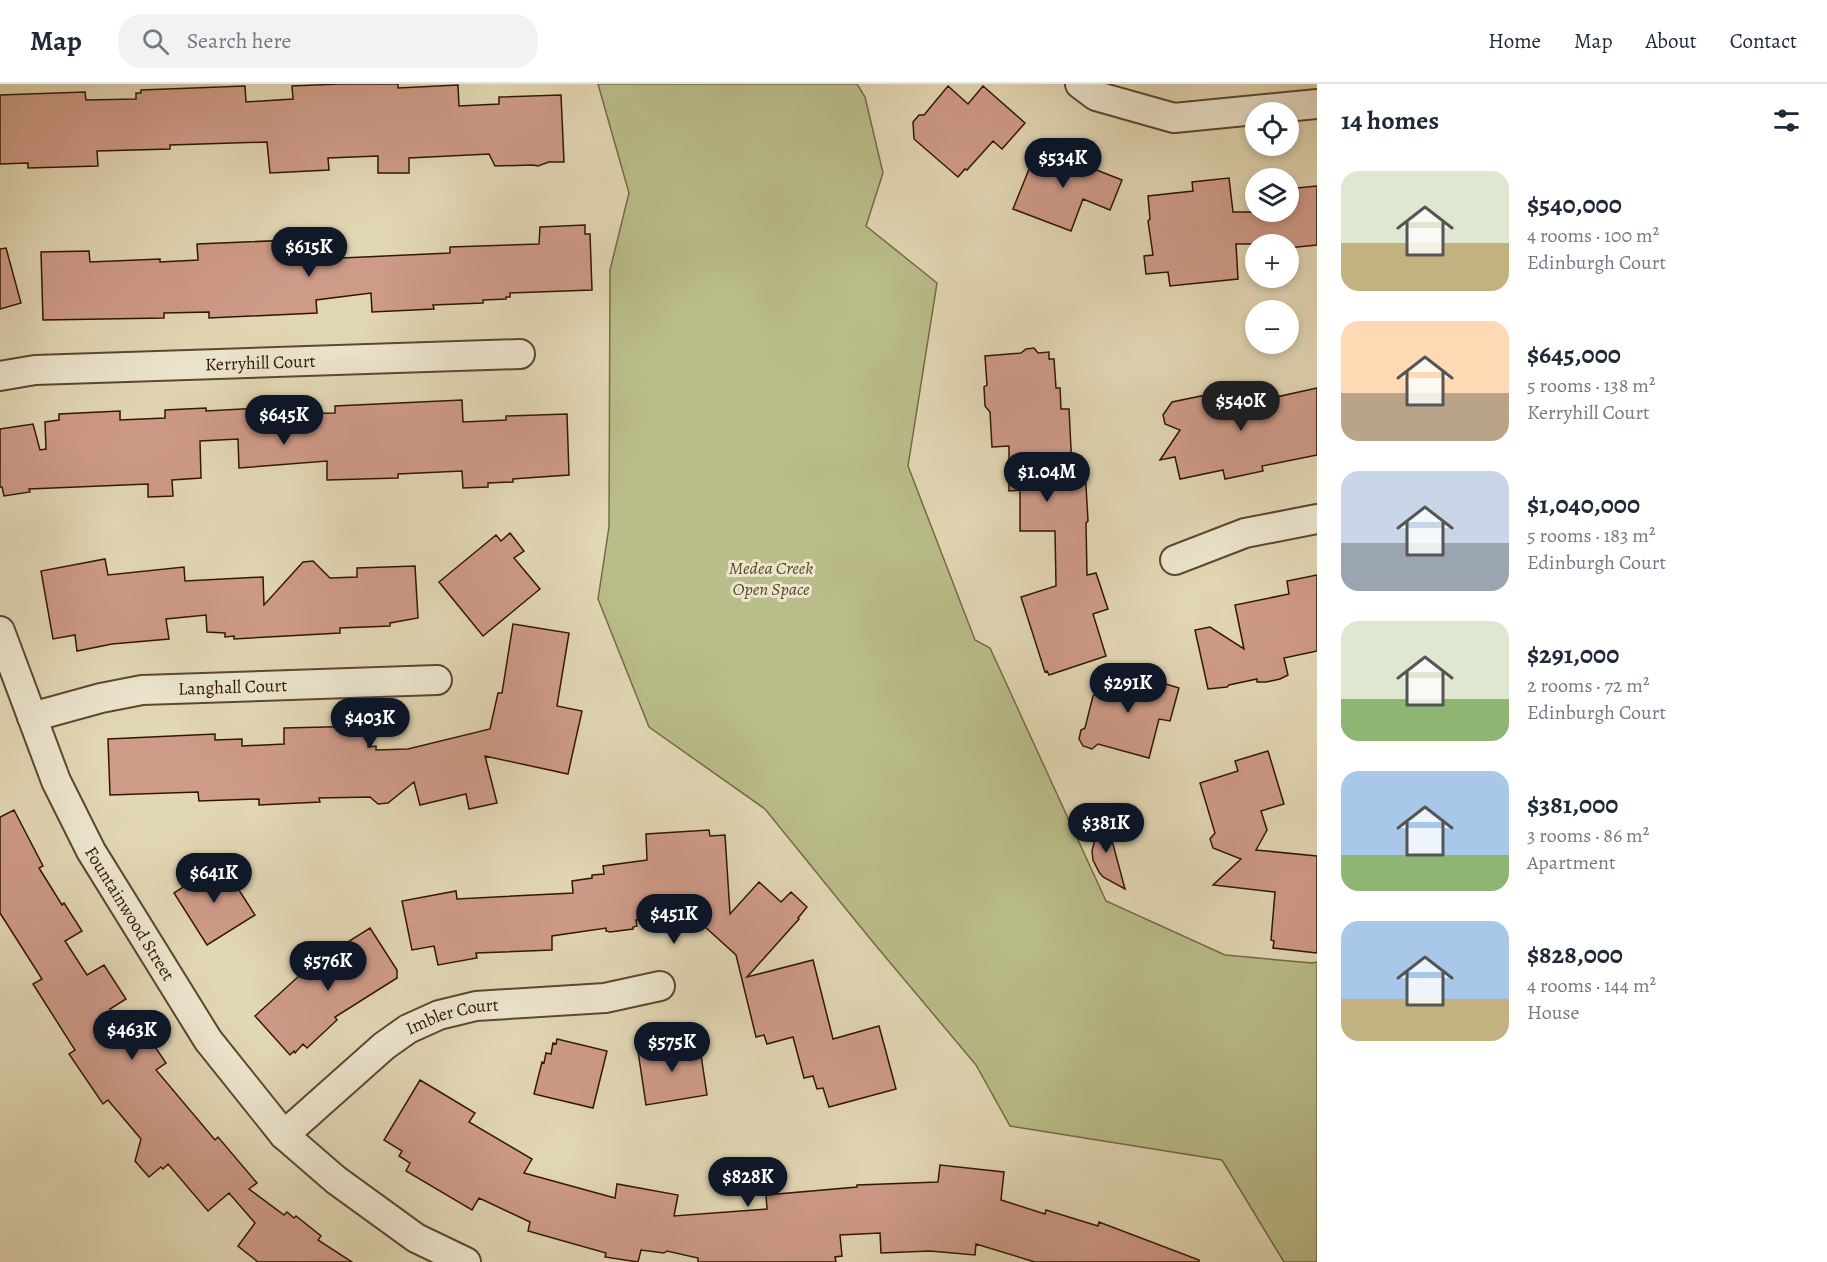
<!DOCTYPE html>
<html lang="en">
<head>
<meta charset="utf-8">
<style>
	body { margin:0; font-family:Alegreya,serif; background:#f2f2f3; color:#1f2937; height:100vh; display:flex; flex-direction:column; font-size:22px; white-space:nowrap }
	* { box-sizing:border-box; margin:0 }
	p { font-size:20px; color:#747a83 }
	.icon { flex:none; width:33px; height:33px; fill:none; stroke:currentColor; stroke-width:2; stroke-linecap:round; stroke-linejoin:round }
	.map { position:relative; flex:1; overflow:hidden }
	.panel { display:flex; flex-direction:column; background:#fff; width:510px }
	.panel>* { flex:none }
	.buttons { position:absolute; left:1245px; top:18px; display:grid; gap:12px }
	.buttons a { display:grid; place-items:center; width:54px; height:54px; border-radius:50%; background:#fff; box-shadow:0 3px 9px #0003; font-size:30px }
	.price { position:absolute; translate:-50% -51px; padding:0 14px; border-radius:21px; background:#111827; color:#fff; font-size:20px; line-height:39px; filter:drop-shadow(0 2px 3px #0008) }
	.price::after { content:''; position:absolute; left:50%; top:36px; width:18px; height:14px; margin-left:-9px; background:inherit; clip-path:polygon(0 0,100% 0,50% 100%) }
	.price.current { background:#222; color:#fff }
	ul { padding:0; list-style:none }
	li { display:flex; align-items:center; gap:18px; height:150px; padding:0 24px }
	li span { display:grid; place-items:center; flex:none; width:168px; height:120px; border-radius:18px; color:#555 }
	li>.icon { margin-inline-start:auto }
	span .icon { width:72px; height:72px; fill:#fffc; stroke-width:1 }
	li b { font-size:26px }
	h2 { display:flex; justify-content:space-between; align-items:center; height:72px; padding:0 24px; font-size:26px }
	header { display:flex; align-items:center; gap:36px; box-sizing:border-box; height:84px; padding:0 30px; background:#fff; border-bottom:2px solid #e0e1e3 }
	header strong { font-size:28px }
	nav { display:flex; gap:33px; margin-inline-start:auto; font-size:21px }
	.search { width:420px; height:54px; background:#f2f2f3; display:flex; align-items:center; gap:15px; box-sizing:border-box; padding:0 21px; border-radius:24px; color:#747a83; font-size:22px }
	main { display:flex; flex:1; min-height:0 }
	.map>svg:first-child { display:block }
	.green { fill:#b9bd89; stroke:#756a45; stroke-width:1.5 }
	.building { fill:#cf9b89; stroke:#311701; stroke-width:1.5 }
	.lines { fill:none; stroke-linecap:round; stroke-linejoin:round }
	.street-casing { stroke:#5d472e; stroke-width:32 }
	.street { stroke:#ece5ce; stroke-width:28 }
	.labels { text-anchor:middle; stroke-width:6; stroke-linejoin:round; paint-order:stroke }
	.street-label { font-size:18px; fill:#311701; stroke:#ece5ce }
	.park-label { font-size:18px; font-style:italic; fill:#5a492a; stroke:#ece5ce }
</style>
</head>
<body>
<header>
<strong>Map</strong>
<div class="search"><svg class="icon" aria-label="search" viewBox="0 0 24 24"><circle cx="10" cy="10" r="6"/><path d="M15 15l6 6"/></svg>Search here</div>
<nav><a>Home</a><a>Map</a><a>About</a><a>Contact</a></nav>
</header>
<main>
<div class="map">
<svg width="1317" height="1178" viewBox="0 0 1317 1178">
	<rect width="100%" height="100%" fill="#e2d7b4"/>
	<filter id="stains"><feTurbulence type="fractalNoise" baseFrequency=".00333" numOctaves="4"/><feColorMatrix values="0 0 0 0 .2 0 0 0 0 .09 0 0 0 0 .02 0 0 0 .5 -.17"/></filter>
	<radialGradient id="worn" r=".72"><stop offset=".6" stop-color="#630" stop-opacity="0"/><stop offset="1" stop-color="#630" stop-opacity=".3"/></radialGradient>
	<path class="green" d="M598 0H857L865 13 883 89 866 142 937 199 908 382 975 556 990 564 1106 817 1225 871 1312 879 1317 878V1178H1284L1222 1076 1010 1042 976 981 872 857 765 725 649 643 598 515 609 443 610 186 629 109Z"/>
	<path class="building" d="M340 0H398V4L458 1 459 22 499 20V13L561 11 564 78H549L538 82 533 81 495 82 489 70 409 74V89H378V72L328 74 329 86 270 89 267 58 170 61V65L97 67 98 82 28 84V79L0 80V11L85 8 86 16 136 15V9H141V6L245 2 246 18 293 15 292 2Z
		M948 2 968 20 983 2 1025 39 1002 65 993 57 967 86 965 85 958 93 914 55 913 38 919 31H924Z
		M1038 63 1122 96 1110 126 1083 115 1071 147 1013 125Z
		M1229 94 1233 128H1288V105L1317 102V161L1288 164V160H1236L1238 195 1170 202 1168 188 1146 190 1144 172 1153 171 1148 137 1150 135 1148 112 1193 107 1192 98Z
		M585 141V150H590L592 206 510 209V213H506V215L483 216V219L433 221 434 225 372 228 371 209 316 216 317 229 209 234V228L164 229V234L43 236 41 168 89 167 90 178 160 175V178L198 176 197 160 341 154 342 174 450 169V163L539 160 540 143Z
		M6 164 21 219 0 225V165Z
		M1034 264 1038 269 1049 268V275H1054L1056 304H1060L1061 325H1069L1072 384H1085L1088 437 1086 439 1087 491 1096 489 1108 525 1093 530 1106 572 1049 591 1047 587 1045 588 1021 513 1056 502 1055 447H1020V406L1009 407V362L992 363 990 328 985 322 984 303 987 301 985 272 1021 269 1026 265Z
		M1245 303 1249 319 1317 304V371L1262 382 1263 387 1225 395 1223 386 1180 395 1175 373 1160 376 1180 346 1165 340 1163 331 1172 318Z
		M462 316 463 338 506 336V332L567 330 569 391 526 394 513 395V398L488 399V403L463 404 462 387 398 390V394L327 396V377L239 384 238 355 200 357 201 394 172 396 173 412 148 413V400L29 405 30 408 4 412 2 403H0V345L33 340 40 366 46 365 45 338 59 336V330L120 327V336L165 334V326L206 324V327L263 324V326H268V329L292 328V330H296L335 329V322Z
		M510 449 524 467 514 474 540 505 483 552 439 498 496 451 501 457Z
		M105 475 108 491 184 483 185 497 263 493 264 521 303 478 313 477 330 494 357 493V484L415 482 418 534 390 539V542L340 544V549L234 555V552L225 553V549L207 548 206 531 166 535 169 555 112 560 77 567 75 551 53 555 41 487Z
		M1317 491V567L1284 574 1288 591 1280 595 1266 598H1257V595L1229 601 1227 603 1208 605 1195 546 1210 543 1244 565 1235 521 1289 510 1287 497Z
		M513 540 569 549 557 622 582 627 568 690 485 672 497 719 469 725 466 710 420 721 414 698 388 719 378 720 370 713 319 714 320 718 259 721V715L199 717 198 708 110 711 108 655 215 650V656L242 655V662L284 660V644L367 642 368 663 376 662V666L408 665 490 645 498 609H502Z
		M1123 587 1179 604 1170 637 1159 635 1149 674 1098 660 1092 665 1083 662 1079 655 1081 646 1085 644 1093 612Z
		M1268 667 1284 720 1261 727 1267 746 1256 766 1317 772V869L1273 864 1274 857 1271 856 1275 808 1213 801 1241 775 1213 764 1210 755 1215 749 1200 699 1238 687 1235 677Z
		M1103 723 1125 805 1103 793 1099 788 1093 776 1092 767Z
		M14 726 43 782 39 784 62 821 64 819 82 847 65 857 87 891 104 881 126 915 110 925 133 960 147 951 166 979 156 986 215 1056 218 1053 257 1099 249 1105 284 1131 287 1128 294 1134 296 1132 321 1152 318 1156 352 1178H258L238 1162 255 1139 229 1109 208 1127 168 1080 163 1085 161 1083 149 1093 135 1077 141 1055 108 1016 103 1020 69 970 75 966 33 900 42 895 0 829V733Z
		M709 746 710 752 725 751 730 830 759 798 781 818 791 808 807 823 798 834 799 835 747 893 813 876 833 955 879 942 896 1005 829 1023 823 1004 817 1005 813 992 804 994 793 953 767 960 764 951 756 953 736 871 694 833 636 836 637 842 633 843V845L610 848 606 847V844L552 852V866L476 869 477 874 438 881 434 862 412 866 402 817 456 807 457 815 573 809 572 797 592 794V791L604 790 603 782 647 776 646 750Z
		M221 778 255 831 207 861 174 809Z
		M370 844 397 886V894L335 933 337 936 307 964 303 960 295 969 294 967 290 971 255 932 311 881Z
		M557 955 607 967 593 1024 534 1010 542 978 544 979 546 969 551 970 553 959 556 960Z
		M699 958 707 1011 646 1021 638 967Z
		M420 996 475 1029 469 1038 532 1075 524 1089 615 1114 617 1100 678 1111 674 1132 767 1125 766 1111 857 1103V1101L938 1098 940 1081 1004 1088 1001 1116 1045 1130 1046 1126 1098 1142 1099 1138 1199 1176V1178H1035L976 1160 975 1171 930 1167 881 1169 880 1149 840 1151 842 1172 835 1173 836 1178H698V1174L667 1167 664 1169 641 1166 638 1178 605 1173 606 1169 528 1147 530 1138 479 1114 472 1126 406 1087 410 1079 399 1072 402 1067 384 1056Z"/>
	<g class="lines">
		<defs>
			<g id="street">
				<path d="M1080 0 1096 12 1174 34 1317 20"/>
				<path id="s1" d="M0 292 35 286 520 270"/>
				<path d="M1175 476 1245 449 1317 435"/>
				<path id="s2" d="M0 547 56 697 91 767 208 956 284 1051 336 1096 416 1154 466 1178"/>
				<path id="s3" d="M32 633 101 614 142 606 437 596"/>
				<path id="s4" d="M284 1051 384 962 408 945 439 931 476 922 605 914 660 902"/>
			</g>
		</defs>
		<use href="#street" class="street-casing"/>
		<use href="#street" class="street"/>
	</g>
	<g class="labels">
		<g class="street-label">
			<text dy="6" stroke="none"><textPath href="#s1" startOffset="261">Kerryhill Court</textPath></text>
			<text dy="6" stroke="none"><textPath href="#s3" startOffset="204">Langhall Court</textPath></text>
			<text dy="6" stroke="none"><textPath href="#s2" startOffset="312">Fountainwood Street</textPath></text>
			<text dy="6" stroke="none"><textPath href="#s4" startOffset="210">Imbler Court</textPath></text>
		</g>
		<g class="park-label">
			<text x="771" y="490">Medea Creek<tspan x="771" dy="21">Open Space</tspan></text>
		</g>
	</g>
	<rect width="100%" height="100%" filter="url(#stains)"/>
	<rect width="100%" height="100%" fill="url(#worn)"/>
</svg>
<div class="buttons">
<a><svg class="icon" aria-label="locate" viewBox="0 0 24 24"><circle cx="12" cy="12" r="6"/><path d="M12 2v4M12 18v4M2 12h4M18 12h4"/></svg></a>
<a><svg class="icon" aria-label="layers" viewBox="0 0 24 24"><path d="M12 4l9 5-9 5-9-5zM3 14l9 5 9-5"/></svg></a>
<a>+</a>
<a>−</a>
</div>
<b class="price" style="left:1063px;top:105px">$534K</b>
<b class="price" style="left:309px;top:194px">$615K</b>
<b class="price current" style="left:1241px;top:348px">$540K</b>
<b class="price" style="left:284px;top:362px">$645K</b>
<b class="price" style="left:1047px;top:419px">$1.04M</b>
<b class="price" style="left:1128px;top:630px">$291K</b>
<b class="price" style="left:370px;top:665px">$403K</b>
<b class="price" style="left:1106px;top:770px">$381K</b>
<b class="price" style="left:214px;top:820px">$641K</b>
<b class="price" style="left:674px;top:861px">$451K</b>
<b class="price" style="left:328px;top:908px">$576K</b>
<b class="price" style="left:132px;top:977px">$463K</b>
<b class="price" style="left:672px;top:989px">$575K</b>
<b class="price" style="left:748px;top:1124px">$828K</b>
</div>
<section class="panel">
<h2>14 homes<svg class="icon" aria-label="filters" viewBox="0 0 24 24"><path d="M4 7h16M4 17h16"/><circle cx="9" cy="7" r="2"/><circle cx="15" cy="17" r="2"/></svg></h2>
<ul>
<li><span style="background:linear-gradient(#dfe7d0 60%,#c2b280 0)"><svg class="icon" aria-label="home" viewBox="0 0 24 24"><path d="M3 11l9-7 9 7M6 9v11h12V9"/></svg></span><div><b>$540,000</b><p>4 rooms · 100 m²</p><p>Edinburgh Court</p></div></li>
<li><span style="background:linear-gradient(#ffd9b3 60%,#b9a48a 0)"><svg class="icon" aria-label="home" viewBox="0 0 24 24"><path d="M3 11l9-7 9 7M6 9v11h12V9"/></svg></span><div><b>$645,000</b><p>5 rooms · 138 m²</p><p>Kerryhill Court</p></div></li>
<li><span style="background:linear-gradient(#c9d6e8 60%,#9aa5b1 0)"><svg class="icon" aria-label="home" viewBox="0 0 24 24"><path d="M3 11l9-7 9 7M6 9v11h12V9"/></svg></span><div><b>$1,040,000</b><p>5 rooms · 183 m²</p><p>Edinburgh Court</p></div></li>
<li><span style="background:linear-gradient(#dfe7d0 65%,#8fb573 0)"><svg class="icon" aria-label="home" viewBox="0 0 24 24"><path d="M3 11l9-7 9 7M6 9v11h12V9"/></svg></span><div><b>$291,000</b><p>2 rooms · 72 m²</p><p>Edinburgh Court</p></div></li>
<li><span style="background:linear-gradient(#a9c7e8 70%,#8fb573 0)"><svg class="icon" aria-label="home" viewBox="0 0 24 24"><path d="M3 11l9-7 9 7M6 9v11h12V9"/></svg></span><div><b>$381,000</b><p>3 rooms · 86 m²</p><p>Apartment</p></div></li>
<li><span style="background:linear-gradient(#a9c7e8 65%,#c2b280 0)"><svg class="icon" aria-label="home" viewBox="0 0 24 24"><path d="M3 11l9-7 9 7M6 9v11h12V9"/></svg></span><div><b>$828,000</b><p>4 rooms · 144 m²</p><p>House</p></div></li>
</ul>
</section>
</main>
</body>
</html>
